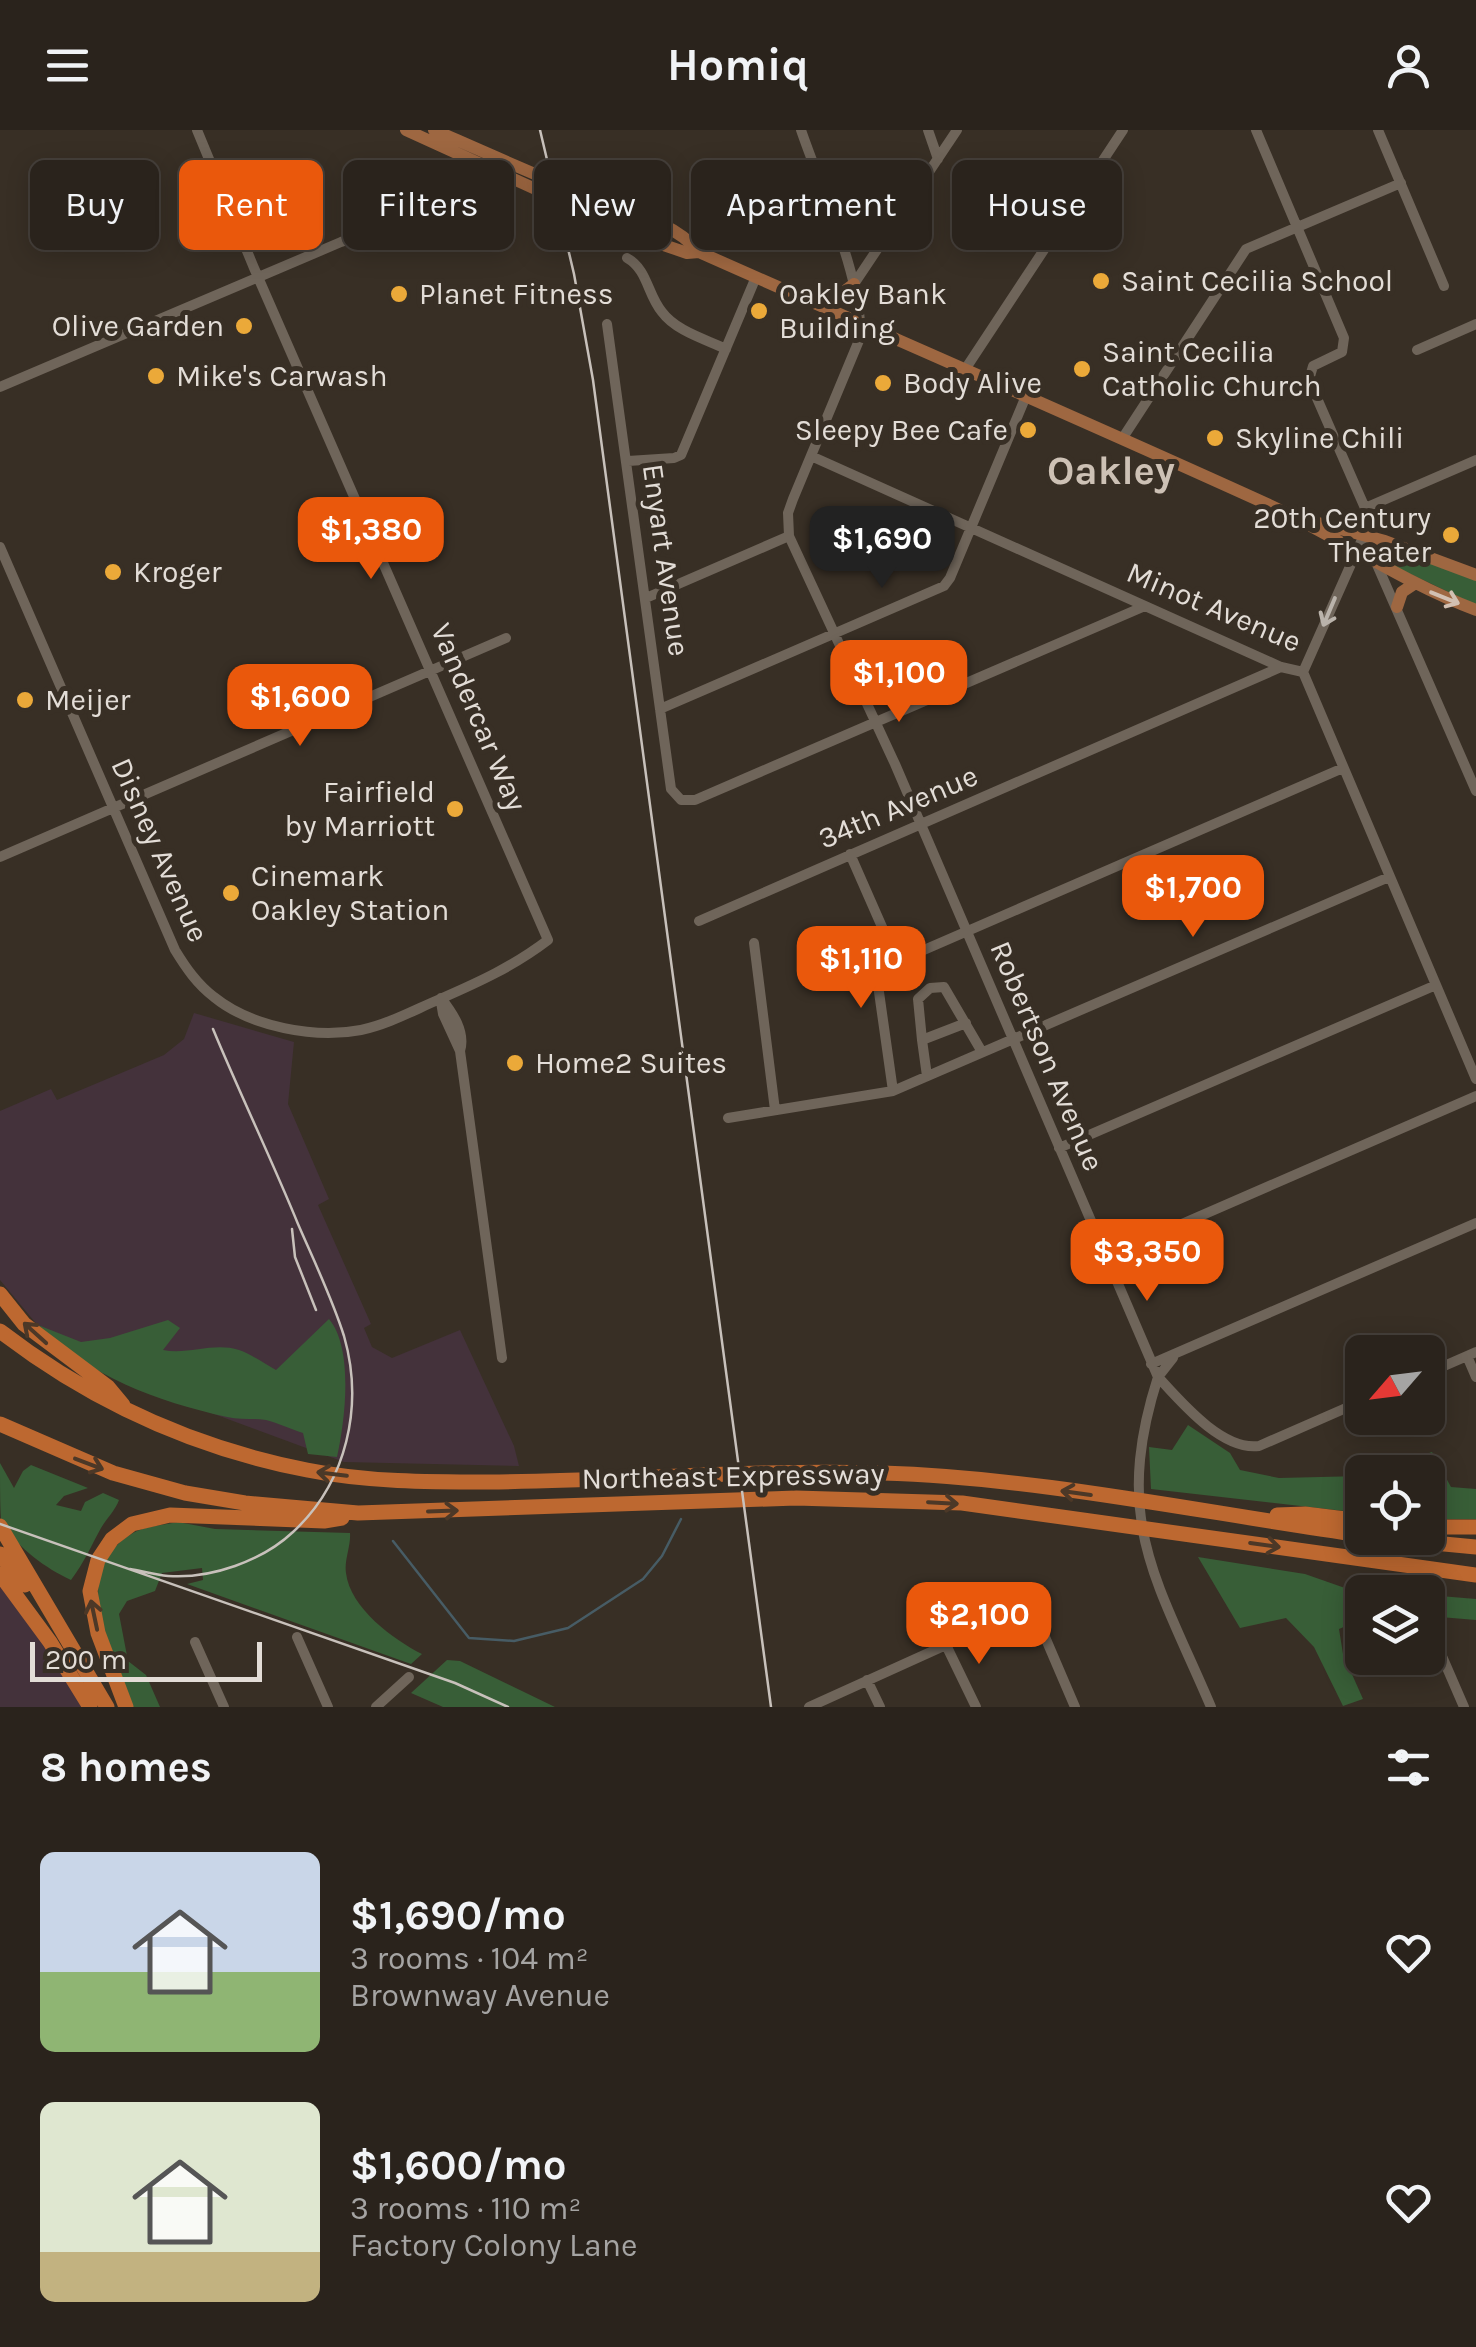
<!DOCTYPE html>
<html lang="en">
<head>
<meta charset="utf-8">
<style>
	body { margin:0; font-family:Karla,sans-serif; background:#362f29; color:#f1f3f6; height:100vh; display:flex; flex-direction:column; font-size:38px; white-space:nowrap }
	* { box-sizing:border-box; margin:0 }
	p { font-size:32px; color:#a5a4a3 }
	.icon { flex:none; width:55px; height:55px; fill:none; stroke:currentColor; stroke-width:2; stroke-linecap:round; stroke-linejoin:round }
	.map { position:relative; height:1577px; overflow:hidden }
	.details { display:flex; flex-direction:column; background:#2a231c; flex:1 }
	.details>* { flex:none }
	.top-card { position:absolute; left:30px; top:30px; width:1418px; height:90px; display:flex; gap:20px }
	.needle { width:65px; rotate:242deg }
	.fabs { position:absolute; left:1345px; top:1205px; display:grid; gap:20px }
	.fabs a { display:grid; place-items:center; width:100px; height:100px; border-radius:15px; background:#2a231c; box-shadow:0 5px 25px #0003,0 0 0 2px #46403b; font-size:50px }
	.scale { position:absolute; left:30px; bottom:25px; width:232px; box-sizing:border-box; padding-left:10px; border:5px solid #e3ddd7; border-top:0; font-size:28px; line-height:35px; white-space:nowrap; color:#e3ddd7; -webkit-text-stroke:8px #382f25; paint-order:stroke }
	.price { position:absolute; translate:-50% -85px; padding:0 22px; border-radius:20px; background:#ea580c; color:#fff; font-size:32px; line-height:65px; filter:drop-shadow(0 2px 5px #0008) }
	.price::after { content:''; position:absolute; left:50%; top:60px; width:30px; height:22px; margin-left:-15px; background:inherit; clip-path:polygon(0 0,100% 0,50% 100%) }
	.price.current { background:#222; color:#fff }
	ul { padding:0; list-style:none }
	li { display:flex; align-items:center; gap:30px; height:250px; padding:0 40px }
	li span { display:grid; place-items:center; flex:none; width:280px; height:200px; border-radius:15px; color:#555 }
	li>.icon { margin-inline-start:auto }
	span .icon { width:120px; height:120px; fill:#fffc; stroke-width:1 }
	li b { font-size:42px }
	h2 { display:flex; justify-content:space-between; align-items:center; height:120px; padding:0 40px; font-size:42px }
	.chip { padding:0 35px; border-radius:15px; background:#2a231c; box-shadow:0 5px 25px #0003,0 0 0 2px #46403b; font-size:35px; line-height:90px }
	.chip.current { background:#ea580c; color:#fff }
	header { display:flex; justify-content:space-between; align-items:center; height:130px; padding:0 40px; background:#2a231c; font-size:45px; font-weight:700 }
	.map>svg:first-child { display:block }
	.industrial { fill:#44323b }
	.green { fill:#385e37 }
	.lines { fill:none; stroke-linecap:round; stroke-linejoin:round }
	.stream { stroke:#475c65; stroke-width:2.5 }
	.minor { stroke:#6f655a; stroke-width:10 }
	.major { stroke:#9e6741; stroke-width:12 }
	.highway { stroke:#bd6830; stroke-width:15 }
	.rail { stroke:#c8c1bb; stroke-width:2.5 }
	.oneway { stroke:#d2c0b2 }
	.oneway2 { stroke:#bab3ab }
	.oneway3 { stroke:#4c3827 }
	.poi-dot { fill:#eba939; stroke:#382f25; stroke-width:4 }
	.labels { text-anchor:middle; stroke-width:10; stroke-linejoin:round; paint-order:stroke }
	.poi-label { font-size:30px; fill:#e3ddd7; stroke:#382f25; text-anchor:start }
	.street-label { font-size:30px; fill:#e3ddd7; stroke:#382f25 }
	.district-label { font-size:40px; font-weight:bold; fill:#cdc1b5; stroke:#382f25 }
</style>
</head>
<body>
<header><svg class="icon" aria-label="menu" viewBox="0 0 24 24"><path d="M4 6h16M4 12h16M4 18h16"/></svg>Homiq<svg class="icon" aria-label="person" viewBox="0 0 24 24"><circle cx="12" cy="8" r="4"/><path d="M4 21q1-7 8-7t8 7"/></svg></header>
<div class="map">
<svg width="1476" height="1577" viewBox="0 0 1476 1577">
	<rect width="100%" height="100%" fill="#382f25"/>
	<path class="industrial" d="M194 883 294 912 288 974 329 1069 318 1075 371 1194 364 1198 372 1217 392 1228 460 1200 514 1316 519 1336 344 1332 141 1257 39 1197 0 1150V981L51 959 57 970 164 925 184 909Z
		M0 1444 90 1577H0Z"/>
	<path class="green" d="M1385 421 1429 430 1476 450V475L1383 431Z
		M329 1189C354 1219 345 1291 337 1327L308 1324 303 1303C291 1299 278 1293 266 1290 253 1288 240 1290 227 1287 156 1271 90 1247 38 1195L81 1212 110 1208 168 1190 180 1198 163 1220C188 1225 214 1212 239 1220 251 1224 265 1234 276 1240Z
		M1188 1295 1230 1323 1240 1340 1279 1348 1362 1346V1383L1151 1359 1149 1317 1172 1320Z
		M1432 1322 1451 1357 1476 1359V1389H1428V1342H1373Z
		M0 1333 14 1358 23 1341 31 1335 88 1358 64 1366 56 1375 81 1381 85 1372 103 1363 119 1370C115 1381 107 1388 101 1398 91 1416 84 1433 71 1450 45 1438 13 1415 1 1389 0 1375 0 1349 0 1333Z
		M178 1392 215 1399 350 1403C351 1416 344 1430 346 1443 350 1478 394 1510 422 1524L411 1534 187 1454 203 1450 202 1438 162 1443 155 1461 127 1471 119 1484 128 1531 146 1545 160 1577H133C111 1526 67 1441 133 1403 145 1396 164 1395 178 1392Z
		M1198 1427 1305 1444 1362 1464V1489L1339 1499 1343 1524 1363 1569 1343 1576 1314 1517 1286 1488 1240 1498Z
		M1428 1465 1476 1469V1490L1428 1486Z
		M447 1530 460 1531 555 1577H443L411 1563Z"/>
	<g class="lines">
		<path class="stream" d="M393 1411 469 1508 514 1511 568 1498 643 1449 662 1426 681 1389"/>
		<path class="minor" d="M801 0C820 56 864 152 860 208L793 369 788 383 789 406 895 634 1158 1247C1112 1391 1156 1448 1211 1577
			M928 0 938 29
			M1256 0 1344 208 1342 222 1313 236 1309 250 1365 378 1361 394 1364 405 1476 661
			M1378 0 1444 156
			M627 128C648 140 647 164 662 182 676 201 705 209 726 219
			M854 154 957 0
			M607 194 671 659 681 670H695L1145 476
			M1417 220 1476 194
			M966 238 1123 0
			M0 257 341 112 415 85
			M1122 309 1246 119 1401 53
			M811 326 1281 537 1303 542
			M628 331 674 328 681 325 756 147
			M1365 378 1476 330
			M0 417 175 820C186 838 197 854 214 867 251 897 315 909 361 900 389 894 414 880 440 869 479 852 514 836 548 810L254 138 197 0
			M646 468 789 406
			M1303 542 1476 949
			M1303 542 1364 405
			M660 579 944 456 950 448 1026 266
			M850 724 897 831
			M0 727 506 508
			M699 791 1281 537
			M754 813 775 980
			M441 868C452 882 466 902 460 921L502 1228
			M441 872 443 884 460 921
			M966 893 922 910 918 869 930 858 944 857 982 922
			M922 910 927 946
			M893 961 877 848 887 836 1343 638
			M728 988 893 961 1389 747
			M1059 1018 1436 855
			M1106 1127 1476 966
			M1467 1226 1476 1247
			M1173 1228 1158 1247C1181 1272 1222 1321 1259 1316L1362 1271
			M1151 1234 1476 1093
			M1428 1243 1476 1222
			M1428 1494 1464 1577
			M297 1507 328 1577
			M195 1512 224 1577
			M946 1515 976 1577
			M867 1550 880 1577
			M376 1577 409 1547
			M809 1577 946 1515 1030 1472 1075 1577"/>
		<path class="major" d="M406 0 643 108 687 123 699 122
			M434 0C484 22 533 44 583 64 620 80 672 89 699 122 888 206 1078 288 1267 374 1338 407 1402 452 1476 480
			M825 176 854 154
			M1307 390 1385 411 1476 445
			M1397 477 1402 462 1414 454"/>
		<path class="highway" d="M0 1164 24 1194 108 1257 123 1275
			M0 1201C91 1271 194 1318 307 1340 366 1352 429 1352 489 1352 620 1351 751 1339 882 1343 1043 1348 1203 1383 1362 1405
			M0 1294 113 1343 185 1363 245 1373 358 1383 796 1368 962 1373 1476 1445
			M1277 1385 1305 1384 1362 1391
			M0 1396 107 1577
			M1428 1397H1476
			M1381 1408 1476 1417
			M0 1424 25 1455
			M0 1444 50 1512 90 1577
			M126 1577 98 1503 90 1461 98 1430 112 1409 132 1394 170 1385 324 1391 342 1388"/>
		<path class="rail" d="M540 0 574 144 593 250 771 1577
			M292 1099 295 1127 316 1180
			M0 1394 455 1553 508 1577
			M130 1439C142 1441 155 1445 168 1446 211 1449 262 1431 293 1402 347 1352 364 1276 344 1206 332 1168 314 1131 298 1094 271 1028 240 964 213 899"/>
	</g>
	<defs><path id="oneway-shaft" d="M-6 0H5M1.5-3L5.5 0L1.5 3" fill="none" stroke-width="1.6" stroke-linecap="round" stroke-linejoin="round" transform="scale(2.5)"/></defs>
	<use class="oneway" href="#oneway-shaft" transform="translate(1445 468) rotate(22)"/>
	<use class="oneway2" href="#oneway-shaft" transform="translate(1329 482) rotate(113)"/>
	<g class="oneway3">
		<use href="#oneway-shaft" transform="translate(35 1203) rotate(-138)"/>
		<use href="#oneway-shaft" transform="translate(89 1334) rotate(21)"/>
		<use href="#oneway-shaft" transform="translate(332 1344) rotate(-173)"/>
		<use href="#oneway-shaft" transform="translate(1076 1363) rotate(-172)"/>
		<use href="#oneway-shaft" transform="translate(943 1373) rotate(3)"/>
		<use href="#oneway-shaft" transform="translate(443 1381) rotate(-2)"/>
		<use href="#oneway-shaft" transform="translate(1265 1415) rotate(8)"/>
		<use href="#oneway-shaft" transform="translate(94 1485) rotate(-102)"/>
	</g>
	<g class="poi-dot">
		<circle cx="1101" cy="151" r="10"/>
		<circle cx="399" cy="164" r="10"/>
		<circle cx="759" cy="181" r="10"/>
		<circle cx="244" cy="196" r="10"/>
		<circle cx="1082" cy="239" r="10"/>
		<circle cx="156" cy="246" r="10"/>
		<circle cx="883" cy="253" r="10"/>
		<circle cx="1028" cy="300" r="10"/>
		<circle cx="1215" cy="308" r="10"/>
		<circle cx="1451" cy="405" r="10"/>
		<circle cx="113" cy="442" r="10"/>
		<circle cx="25" cy="570" r="10"/>
		<circle cx="455" cy="679" r="10"/>
		<circle cx="231" cy="763" r="10"/>
		<circle cx="515" cy="933" r="10"/>
	</g>
	<g class="labels">
		<g class="poi-label">
			<text x="1121" y="161">Saint Cecilia School</text>
			<text x="419" y="174">Planet Fitness</text>
			<text x="779" y="174">Oakley Bank<tspan x="779" dy="34">Building</tspan></text>
			<text x="224" y="206" text-anchor="end">Olive Garden</text>
			<text x="1102" y="232">Saint Cecilia<tspan x="1102" dy="34">Catholic Church</tspan></text>
			<text x="176" y="256">Mike's Carwash</text>
			<text x="903" y="263">Body Alive</text>
			<text x="1008" y="310" text-anchor="end">Sleepy Bee Cafe</text>
			<text x="1235" y="318">Skyline Chili</text>
			<text x="1431" y="398" text-anchor="end">20th Century<tspan x="1431" dy="34">Theater</tspan></text>
			<text x="133" y="452">Kroger</text>
			<text x="45" y="580">Meijer</text>
			<text x="435" y="672" text-anchor="end">Fairfield<tspan x="435" dy="34">by Marriott</tspan></text>
			<text x="251" y="756">Cinemark<tspan x="251" dy="34">Oakley Station</tspan></text>
			<text x="535" y="943">Home2 Suites</text>
		</g>
		<g class="street-label">
			<text transform="translate(666 430) rotate(82)" y="10">Enyart Avenue</text>
			<text transform="translate(1214 477) rotate(23)" y="10">Minot Avenue</text>
			<text transform="translate(479 587) rotate(67)" y="10">Vandercar Way</text>
			<text transform="translate(898 677) rotate(-23)" y="10">34th Avenue</text>
			<text transform="translate(160 720) rotate(66)" y="10">Disney Avenue</text>
			<text transform="translate(1047 926) rotate(67)" y="10">Robertson Avenue</text>
			<text transform="translate(733 1346) rotate(-1)" y="10">Northeast Expressway</text>
		</g>
		<g class="district-label">
			<text x="1111" y="354">Oakley</text>
		</g>
	</g>
</svg>
<div class="fabs">
<a><svg class="needle" viewBox="-14 -14 28 28"><path d="M0-13l5 13h-10z" fill="#e53935"/><path d="M0 13l5-13h-10z" fill="#a5a4a3"/></svg></a>
<a><svg class="icon" aria-label="locate" viewBox="0 0 24 24"><circle cx="12" cy="12" r="6"/><path d="M12 2v4M12 18v4M2 12h4M18 12h4"/></svg></a>
<a><svg class="icon" aria-label="layers" viewBox="0 0 24 24"><path d="M12 4l9 5-9 5-9-5zM3 14l9 5 9-5"/></svg></a>
</div>
<div class="scale">200 m</div>
<b class="price" style="left:371px;top:452px">$1,380</b>
<b class="price current" style="left:882px;top:461px">$1,690</b>
<b class="price" style="left:899px;top:595px">$1,100</b>
<b class="price" style="left:300px;top:619px">$1,600</b>
<b class="price" style="left:1193px;top:810px">$1,700</b>
<b class="price" style="left:861px;top:881px">$1,110</b>
<b class="price" style="left:1147px;top:1174px">$3,350</b>
<b class="price" style="left:979px;top:1537px">$2,100</b>
<div class="top-card">
<a class="chip">Buy</a>
<a class="chip current">Rent</a>
<a class="chip">Filters</a>
<a class="chip">New</a>
<a class="chip">Apartment</a>
<a class="chip">House</a>
</div>
</div>
<section class="details">
<h2>8 homes<svg class="icon" aria-label="filters" viewBox="0 0 24 24"><path d="M4 7h16M4 17h16"/><circle cx="9" cy="7" r="2"/><circle cx="15" cy="17" r="2"/></svg></h2>
<ul>
<li><span style="background:linear-gradient(#c9d6e8 60%,#8fb573 0)"><svg class="icon" aria-label="home" viewBox="0 0 24 24"><path d="M3 11l9-7 9 7M6 9v11h12V9"/></svg></span><div><b>$1,690/mo</b><p>3 rooms · 104 m²</p><p>Brownway Avenue</p></div><svg class="icon" aria-label="heart" viewBox="0 0 24 24"><path d="M12 20l-8-8c-3-5 5-10 8-4 3-6 11-1 8 4z"/></svg></li>
<li><span style="background:linear-gradient(#dfe7d0 75%,#c2b280 0)"><svg class="icon" aria-label="home" viewBox="0 0 24 24"><path d="M3 11l9-7 9 7M6 9v11h12V9"/></svg></span><div><b>$1,600/mo</b><p>3 rooms · 110 m²</p><p>Factory Colony Lane</p></div><svg class="icon" aria-label="heart" viewBox="0 0 24 24"><path d="M12 20l-8-8c-3-5 5-10 8-4 3-6 11-1 8 4z"/></svg></li>
</ul>
</section>
</body>
</html>
